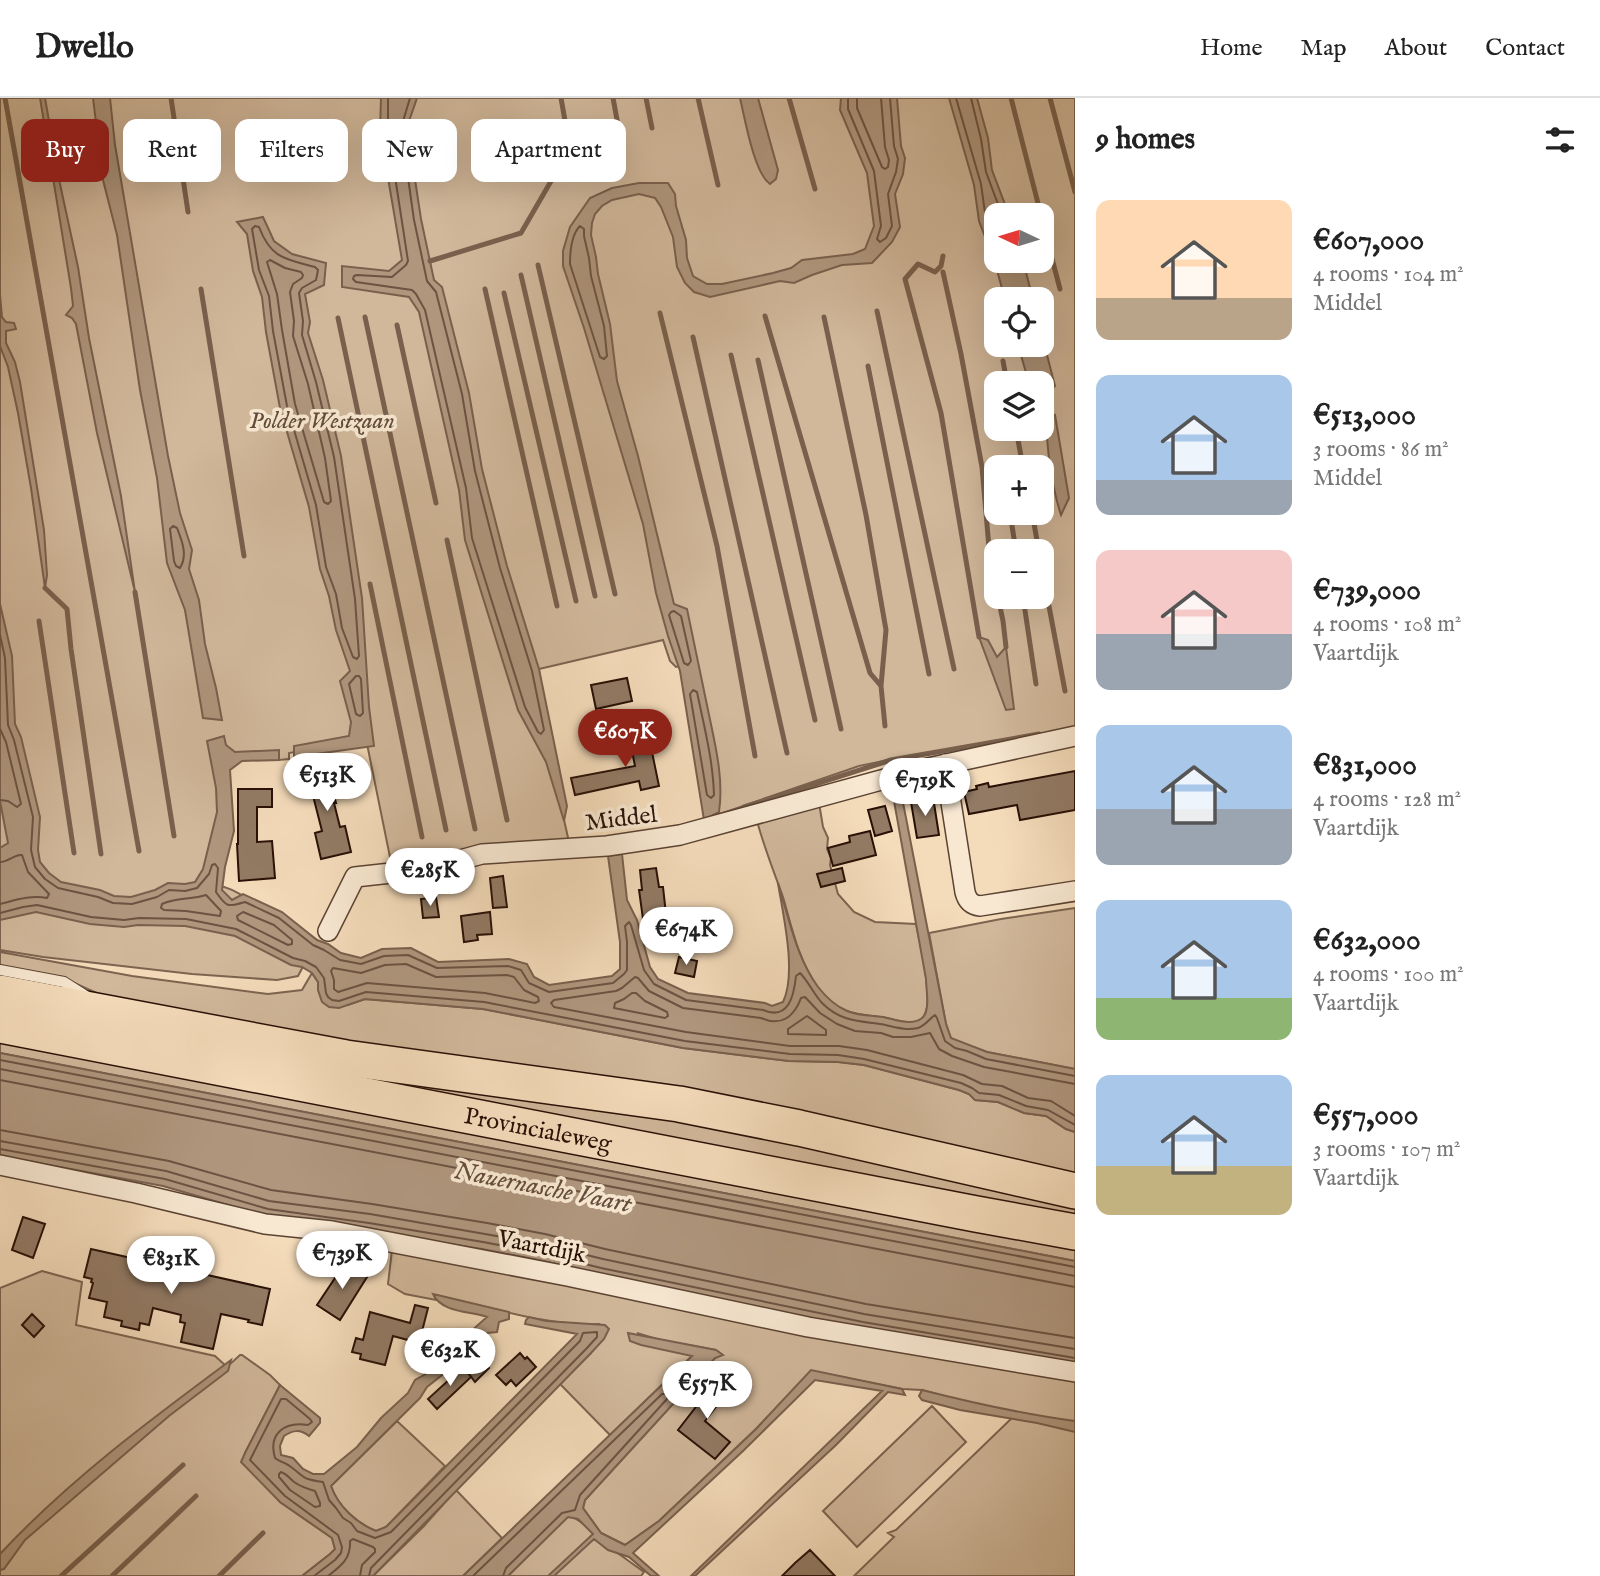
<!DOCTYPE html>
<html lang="en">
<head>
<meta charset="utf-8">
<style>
	body { margin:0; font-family:"IM FELL English",serif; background:#f6f6f6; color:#222; height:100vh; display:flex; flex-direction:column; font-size:26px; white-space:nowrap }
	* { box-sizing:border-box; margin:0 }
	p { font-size:23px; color:#767676 }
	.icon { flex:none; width:38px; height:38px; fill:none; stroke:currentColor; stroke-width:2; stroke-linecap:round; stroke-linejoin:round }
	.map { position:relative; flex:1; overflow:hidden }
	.panel { display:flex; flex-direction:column; background:#fff; width:525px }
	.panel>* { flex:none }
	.banner { position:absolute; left:21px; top:21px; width:665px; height:63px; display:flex; gap:14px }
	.needle { width:46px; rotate:274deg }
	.tools { position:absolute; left:984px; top:105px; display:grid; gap:14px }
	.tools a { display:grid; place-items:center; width:70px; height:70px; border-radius:14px; background:#fff; box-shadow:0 7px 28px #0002; font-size:35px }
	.price { position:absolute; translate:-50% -60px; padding:0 16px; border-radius:24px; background:#fff; color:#222; font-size:23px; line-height:46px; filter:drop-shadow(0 2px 4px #0008) }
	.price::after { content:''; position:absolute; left:50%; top:42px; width:21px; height:16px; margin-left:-10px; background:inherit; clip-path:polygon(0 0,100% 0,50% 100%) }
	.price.active { background:#8f2418; color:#fff }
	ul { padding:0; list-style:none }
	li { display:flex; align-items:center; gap:21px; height:175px; padding:0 21px }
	li span { display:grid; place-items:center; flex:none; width:196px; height:140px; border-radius:14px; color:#555 }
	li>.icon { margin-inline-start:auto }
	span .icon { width:84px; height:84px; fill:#fffc; stroke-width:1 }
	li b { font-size:30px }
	h2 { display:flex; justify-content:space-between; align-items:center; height:84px; padding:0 21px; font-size:30px }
	.chip { padding:0 24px; border-radius:14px; background:#fff; box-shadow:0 7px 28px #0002; font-size:24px; line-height:63px }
	.chip.active { background:#8f2418; color:#fff }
	header { display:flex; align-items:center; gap:42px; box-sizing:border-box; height:98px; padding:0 35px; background:#fff; border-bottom:2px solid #e0e0e0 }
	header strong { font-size:33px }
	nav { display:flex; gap:38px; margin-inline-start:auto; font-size:24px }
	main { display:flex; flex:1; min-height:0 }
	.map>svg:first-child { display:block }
	.green { fill:#d1b89b; stroke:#7c6450; stroke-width:2; fill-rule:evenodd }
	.water { fill:#af967d; stroke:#79604d; stroke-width:2 }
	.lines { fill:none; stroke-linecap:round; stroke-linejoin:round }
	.shore { stroke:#6c5342; stroke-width:2 }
	.stream { stroke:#79604d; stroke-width:5 }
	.building { fill:#927a64; stroke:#281006; stroke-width:2 }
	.lane-casing { stroke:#5b4333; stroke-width:12 }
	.street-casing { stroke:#5b4333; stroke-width:22 }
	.highway-casing { stroke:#281006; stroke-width:38 }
	.lane { stroke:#f8e8d2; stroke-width:10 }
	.street { stroke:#f8e8d2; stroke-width:19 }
	.highway { stroke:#f4dbba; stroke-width:35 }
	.labels { text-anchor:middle; stroke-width:7; stroke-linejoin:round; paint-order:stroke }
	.park-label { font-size:24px; font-style:italic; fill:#634b3a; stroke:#f8e8d2 }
	.street-label { font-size:24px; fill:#281006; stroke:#f8e8d2 }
	.water-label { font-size:26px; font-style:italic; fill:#654c3c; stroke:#f8e8d2 }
</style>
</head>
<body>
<header>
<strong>Dwello</strong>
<nav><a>Home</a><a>Map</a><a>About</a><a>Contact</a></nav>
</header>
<main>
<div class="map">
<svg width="1075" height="1478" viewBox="0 0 1075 1478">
	<rect width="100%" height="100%" fill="#f4dbba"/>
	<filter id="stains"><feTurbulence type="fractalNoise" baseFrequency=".00286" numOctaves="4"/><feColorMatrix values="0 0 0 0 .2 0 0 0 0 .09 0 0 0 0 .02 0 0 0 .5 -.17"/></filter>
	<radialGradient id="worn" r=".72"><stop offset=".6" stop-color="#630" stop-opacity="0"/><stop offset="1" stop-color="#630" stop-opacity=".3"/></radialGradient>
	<path class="green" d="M0 0H1075V629L1015 641 908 658 859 668 711 719 701 647 685 567 676 569 670 563 663 542 539 571 546 656 550 660 569 744 392 769 366 641 289 655V661L279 662V657L241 662 224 667 215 787C231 789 241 797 255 805 276 816 297 827 317 842L298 878 277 882 192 876 43 859 0 852ZM996 117H1041V163H996ZM996 201H1041V247H996ZM996 285H1041V331H996ZM996 369H1041V415H996ZM996 453H1041V499H996Z
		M819 705 823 729 828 740 827 751 831 760 830 767 838 796 854 814 875 824 916 826C920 846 933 898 925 916 918 932 893 920 881 919 868 917 857 918 845 912 833 907 824 898 817 888 798 861 792 830 783 799 774 774 764 749 757 723Z
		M1075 810V971L987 954 951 941 946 926 929 835 1001 821Z
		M0 854 132 878 268 896 302 892 312 875 318 884V892L348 907 365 901 483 911 683 950 789 963 838 964 864 967 959 992 969 996 975 1002 998 1004 1024 1015 1046 1018 1066 1031 1075 1034V1081L318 944 117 904 63 880 0 868Z
		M0 938 1075 1147V1163L0 955Z
		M209 946 697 1021 1075 1104V1124L633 1039Z
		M392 1152 1075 1282V1478H854L894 1439 888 1435 896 1432 1014 1318 922 1292 902 1291 811 1273 756 1331 659 1423 625 1447 601 1435 583 1410 585 1402 715 1260 722 1257 716 1252 660 1242 637 1235 692 1258 610 1337 560 1286 591 1255 599 1226C546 1229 486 1207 434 1197L436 1202 405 1196 388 1186Z
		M42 1173 82 1184 76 1227 215 1258 227 1269 240 1257H242L270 1277 280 1287 245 1355 280 1404 332 1440 335 1451 330 1456 302 1478H0V1190Z
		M932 1308 966 1344 857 1449 823 1413Z
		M397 1323 445 1368 386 1429 376 1433C356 1425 338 1408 331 1388Z
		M456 1392 502 1440 463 1478H373L424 1428Z
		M567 1419H573L590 1430 594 1438 644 1474 641 1478H508Z"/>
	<path class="water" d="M40 0H45L60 86 78 169 89 240 121 398 135 494 97 335 76 226 72 220 66 217 73 208 71 190Z
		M93 0H110L115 47 168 358 180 415 192 452 189 471 199 502 205 546 216 590 222 622 203 620 185 512 167 465 157 380 140 292 117 137 103 82Z
		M381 0H417L407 29 421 121 434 182 442 189 469 295 482 371 507 468 539 571 567 708 564 723 546 664 518 612 465 442 459 392 419 214 409 199 342 189V168L389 173 402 162 380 33Z
		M740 0H758L778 72 776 81 770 86C754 75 745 21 740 0Z
		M841 0H897L901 48 905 60 903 76 895 96 900 129 892 144 872 165 842 167 812 177 794 185 780 183 710 199 694 194 685 185 677 169 673 139 661 109 655 100 639 96 612 102 602 108 595 116 592 125 591 137 596 159 598 176 610 226 617 283 638 358 674 506 687 511C694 545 701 578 708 612 715 646 724 680 719 714L704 722 680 573 668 538 656 495 643 426 584 230 563 168V153L570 129 590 100 612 90 639 85H668L675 96 676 108 686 142 687 160 693 178 707 186H722L773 175 791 170 802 162 853 156 865 151 874 128 867 75 840 12Z
		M949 0H977L988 40 992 72 1009 117H996V163H1023L1033 201H1005L995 165 979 123 974 87Z
		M263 119 274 143 292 156 326 165 324 187 305 196 310 224 308 235 323 282 341 358 362 500 369 609 374 648 294 659V648L349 638 351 624 340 583 350 573 336 532 329 498 320 471 309 409 280 310 266 234 262 199 253 173 247 136 237 124Z
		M0 197 2 219 6 224 14 225 16 231 6 233V245L15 264 20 284 44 432 47 477 45 490 31 390 18 315 8 269 0 248Z
		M1041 234 1055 288 1047 296 1041 297V285H1029L1018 247H1041Z
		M1055 317 1069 400 1061 417C1051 386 1047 351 1046 319Z
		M0 506 12 558 15 626 21 639 40 719 38 752 40 764 49 775 61 784 100 792 114 798 131 799 155 792 168 785 185 786 195 784 203 771 217 714 216 690 207 643 224 638 226 647 235 654 279 652V662L242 663 230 672 234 733 225 769 222 792 232 802 243 796 282 814 317 842 328 846 341 855 361 860 382 851 411 850 438 864 509 861 527 866 534 879 549 887 612 878 620 871V844L608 758 622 756 627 802 637 822 650 869 658 881 688 895 765 905 772 908 783 904C797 875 783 817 778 785 789 820 796 859 818 889 826 899 835 908 847 913 859 918 870 917 883 919 894 921 915 930 924 918 930 909 926 891 926 881L892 692 900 689 946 926 951 940 987 954 1075 971V1034L1066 1031 1046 1018 1024 1015 998 1004 975 1002 969 996 959 992 864 967 838 964 789 963 683 950 483 911 365 901 339 910 329 909 322 904 318 892V884L312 875 302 869 291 867 235 838 185 828 138 827 124 829 90 826 36 814 0 822V750L8 745 0 703Z
		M979 539 988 542 997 559 1006 549 1014 611 1006 612Z
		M0 955 1075 1163V1267L861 1231 599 1176 539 1162 482 1151 266 1118 163 1088 0 1058Z
		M433 1196 509 1214V1221L499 1224 497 1234 487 1235 465 1259 427 1289 420 1300 331 1388C338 1408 356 1425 376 1433L386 1429 577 1236 525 1226 526 1222 529 1219 546 1223 605 1227 609 1231 604 1241 591 1255 373 1478H302L330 1456 335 1451 332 1440 280 1404 241 1364 245 1355 280 1287 320 1320V1325L309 1338C300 1331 293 1332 284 1338L280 1348 281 1357 293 1360 303 1371 313 1376H324L357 1349 381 1320 408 1295 415 1282 431 1273 434 1266 487 1219C470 1213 442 1215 433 1196Z
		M628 1235 716 1252 723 1257 715 1260 585 1402 583 1410 601 1435 625 1447 659 1423 756 1331 811 1272 902 1291 905 1297 888 1294 836 1347 695 1478H691L882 1293 815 1282 743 1353 633 1455 659 1478H651L629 1459 608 1452 594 1441 554 1478H548L593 1436 578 1421 568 1419 508 1478H463L692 1258 641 1247 630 1243Z
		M231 1262 228 1273 169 1318 25 1442 4 1471 0 1472V1456C69 1382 150 1322 231 1262Z
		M922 1292C973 1305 1023 1316 1075 1323V1334L1037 1325 960 1312 922 1302 919 1298Z"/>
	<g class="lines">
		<path class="shore" d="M388 0V33L408 163 406 167 392 179 357 177 354 178 353 181 356 184 412 192 416 196 425 212 466 390 472 440 525 609 538 634 541 636 544 632 532 573 500 470 475 373 462 296 436 194 427 183 414 122 401 30 410 0
			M848 0V11L874 73 881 128 877 141 880 144 886 140 892 128 888 96 896 74 898 61 894 48 890 0
			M857 0V10L882 69 885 71 888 69 889 62 885 49 881 0
			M956 0 981 86 986 122 996 147
			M971 0 981 41 986 74 1002 117
			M255 128 259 129C271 161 286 161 315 169L318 172 316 182 302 190 299 195 303 223 302 237 316 284 334 359 355 501 359 558 357 561 353 559 342 530 336 496 326 469 316 407 287 308 273 233 269 198 259 172 252 131Z
			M580 128 584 131V138L589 160 591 178 604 228 607 258 604 261 600 259 570 166C570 154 571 137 580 128Z
			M270 162 285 170 301 174 303 177 302 180 293 186 290 194 294 223 293 238 308 286 325 360 331 403 328 406 324 404 295 306 282 232 277 196 267 164Z
			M173 428 177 430C182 443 188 457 180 470L176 468 174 463 170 431Z
			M674 513 681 518 691 563 688 567 684 565 669 517 671 514Z
			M0 537 5 560 8 627 14 642 33 719 31 752 35 769 45 781 58 790 98 799 113 805 132 806 157 799 169 792 185 793 197 790 209 776 212 767 215 766 218 770 216 794C227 810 228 809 245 804L279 820 313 847 324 852 340 862 361 866 384 858 408 857 437 870 508 868 521 872 529 885 549 894 613 885 624 876 627 872V844L625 828 629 824 631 827 644 872 654 886 686 902 763 912C789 923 794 897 796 878L800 875C809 884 814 897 823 906 841 923 857 923 880 926 893 928 904 933 918 930 926 927 929 921 935 917L937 920 945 943 955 950 967 953 986 961 1075 978
			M356 578H359L361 581 363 615 360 618 356 616 349 586Z
			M693 592 697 594C704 628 713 662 714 697L711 700 707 697 690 596Z
			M0 631 6 644 21 706 17 709 8 703 0 702
			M0 764C8 764 15 756 22 757L28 774 49 796 47 800C30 797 16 802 0 806
			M206 797 221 813 220 818 186 813 164 812 161 810 162 806C176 799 191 802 206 797Z
			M243 814 274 827 292 842V846L288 847 238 822 237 818Z
			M0 815 23 809 37 807 91 819 124 822 139 820 186 821 236 831 293 860 305 863 316 869 324 880 326 895 328 899 332 902 339 903 366 894 484 904 685 943 790 956 838 957 864 961 961 985 972 990 979 995 999 997 1026 1008 1048 1012 1075 1027
			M406 866 436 879 507 877 514 879 524 892 538 899 539 903 535 905 485 895 367 885 338 894 334 891V882L331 873 333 870 361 875 385 867Z
			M632 895H636L645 903 667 914 668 918 665 920 614 910 615 905 624 901Z
			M807 918 826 932V937L788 936V931Z
			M0 962 1075 1169
			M0 971 1075 1178
			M0 982 1075 1189
			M1075 986 984 969 952 958 939 951 930 935 911 939H893L881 935 855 933 837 926 820 915 805 899 801 900C794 919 781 929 761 920L683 910 649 893 638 880 635 879 622 890 616 893 554 902 551 905 554 909 686 934 790 948H839L867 952 963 977 982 986 1002 988 1028 1000 1051 1003 1075 1018
			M0 1032 169 1063 271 1092 372 1106 487 1125 545 1136 605 1151 866 1206 1075 1240
			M0 1043 166 1073 269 1103 370 1116 485 1136 542 1146 603 1161 864 1216 1075 1251
			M0 1051 165 1081 268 1111 369 1125 483 1144 541 1155 601 1170 863 1224 1075 1260
			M281 1374C287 1376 289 1380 294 1384 301 1389 308 1391 315 1393L320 1405V1408L315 1409 290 1392 279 1379V1376Z
			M314 1478 335 1462 341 1455 342 1449 338 1437 285 1398 250 1362 281 1301H286L310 1321 312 1324 308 1327C284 1323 268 1336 275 1360 280 1364 287 1365 291 1369 306 1380 302 1381 323 1384L329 1402 336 1410 343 1420 351 1425 357 1433 375 1440 391 1434 580 1243 583 1235 597 1234V1239L586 1251 371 1470 369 1478
			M328 1478C341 1468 351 1461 350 1443L353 1441 373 1449 375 1451V1454L362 1467 360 1478
			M473 1478 662 1296H667V1301L580 1397 575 1412 562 1415 506 1470 503 1478"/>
		<path class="stream" d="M5 0 139 753
			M171 0 188 114
			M613 0 620 38
			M646 0 652 30
			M698 0 718 87
			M789 0 815 91
			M1011 0 1041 117
			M1050 0 1075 94
			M1041 119 1060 191
			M943 158 941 168 935 174 918 166 905 181 941 315 979 539
			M430 163 521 135 554 78 574 74 561 0
			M538 167 615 496
			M943 174 961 256 982 369 990 461 996 488
			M521 177 595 498
			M201 191 244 458
			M485 191 557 508
			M504 195 576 503
			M877 213 954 571
			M660 215 717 448 755 658
			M765 218 870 575 881 588 886 532 866 417 824 219
			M365 219 475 731
			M338 220 446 732
			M397 227 436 405
			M693 239 787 655
			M731 257 815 622
			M758 262 841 631
			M1003 263 1007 285
			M868 268 929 576
			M1016 331 1023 369
			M1010 415 1016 453
			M1032 415 1039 453
			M447 442 507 722
			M1041 466 1065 593
			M370 486 422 739
			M45 490 67 511 71 551 101 756
			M135 494 174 738
			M998 499 1003 523 1006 549
			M1023 499 1036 586
			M39 523 74 755
			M881 588 885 628
			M744 709 891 662 1039 636
			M61 1478 183 1367
			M112 1478 196 1398
			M219 1478 263 1435"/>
	</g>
	<path class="building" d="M627 580 632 603 596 611 591 587Z
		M647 630 659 688 641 692 639 683 575 697 571 680 635 668 628 634Z
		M331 664 336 681 330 682 336 705H334L340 729 345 728 351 754 321 761 315 735 322 733 306 670Z
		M1075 673V712L1020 722 1017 707 969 716 964 694 977 691 976 688 988 685 989 689Z
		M238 691H272V709H257V744L272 743 275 780 239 783 237 746H238Z
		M933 699 939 737 917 740 911 704Z
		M885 708 892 733 875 738 868 712Z
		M870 733 876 757 833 768 828 750 850 744 849 738Z
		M656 770 659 789H663L666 816 702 811 706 841 651 849 647 820 643 821 639 792H642L640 772Z
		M842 770 845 783 821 789 817 776Z
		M503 778 507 809 493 810 490 780Z
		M436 799 439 819 423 820 421 801Z
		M490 814 492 836 477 837 478 842 464 844 461 818Z
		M679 859 697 863 694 879 675 875Z
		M23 1119 45 1126 33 1160 12 1152Z
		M91 1151 270 1191 262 1227 248 1224 249 1222 221 1216 213 1251 181 1244 185 1225 180 1224 181 1217 153 1210 149 1227 140 1225 139 1232 121 1228 122 1223 104 1219 107 1204 89 1200 93 1185 91 1184 92 1181 84 1179Z
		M345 1165 367 1179 340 1222 317 1207Z
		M415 1207 428 1210 419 1245 393 1238 385 1267 360 1261 361 1256 352 1254 356 1240 363 1242 370 1214 410 1225Z
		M32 1216 44 1228 34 1239 22 1227Z
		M520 1255 525 1261 527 1259 536 1269 516 1288 511 1282 506 1287 496 1277Z
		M480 1260 489 1270 475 1284 467 1273Z
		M463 1269 471 1279 437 1311 428 1301Z
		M720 1278 732 1288 705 1323 730 1344 715 1361 678 1332Z
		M810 1452 835 1478H782L795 1465Z"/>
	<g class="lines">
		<defs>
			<path id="lane" d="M0 872 64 884 86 898"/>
			<path id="street" d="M945 666 965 794C967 802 971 807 980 808L1075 793
				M328 833 355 779 427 771 482 756 607 748 680 737 914 673 1075 638
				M0 1067 136 1095 265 1126 332 1133 567 1178 808 1229 1075 1274"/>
			<g id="highway">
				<path d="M0 895 346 960 679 1006 799 1030 1075 1093"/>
				<path id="s1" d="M0 927 976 1116 1075 1134"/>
			</g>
		</defs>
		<use href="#lane" class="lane-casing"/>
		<use href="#street" class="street-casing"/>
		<use href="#highway" class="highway-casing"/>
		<use href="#lane" class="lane"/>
		<use href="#street" class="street"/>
		<use href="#highway" class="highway"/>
	</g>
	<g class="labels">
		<g class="park-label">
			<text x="322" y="330">Polder Westzaan</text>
		</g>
		<g class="street-label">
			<text transform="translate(621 720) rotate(-7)" y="8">Middel</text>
			<text dy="8" stroke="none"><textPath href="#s1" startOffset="548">Provincialeweg</textPath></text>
			<text transform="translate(542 1148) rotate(11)" y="8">Vaartdijk</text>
		</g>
		<g class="water-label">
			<text transform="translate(543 1088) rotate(11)" y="9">Nauernasche Vaart</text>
		</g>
	</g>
	<rect width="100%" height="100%" filter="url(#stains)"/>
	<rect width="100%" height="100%" fill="url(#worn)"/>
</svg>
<div class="tools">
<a><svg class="needle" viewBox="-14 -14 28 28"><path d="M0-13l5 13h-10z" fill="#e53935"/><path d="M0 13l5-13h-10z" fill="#767676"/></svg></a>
<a><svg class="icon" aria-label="locate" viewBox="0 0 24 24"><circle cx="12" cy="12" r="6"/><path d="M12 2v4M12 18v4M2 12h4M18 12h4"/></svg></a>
<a><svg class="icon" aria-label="layers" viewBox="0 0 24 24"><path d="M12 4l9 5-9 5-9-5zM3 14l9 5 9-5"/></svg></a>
<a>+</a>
<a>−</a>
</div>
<b class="price active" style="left:625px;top:671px">€607K</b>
<b class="price" style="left:327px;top:715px">€513K</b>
<b class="price" style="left:925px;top:720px">€719K</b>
<b class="price" style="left:430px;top:810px">€285K</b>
<b class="price" style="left:686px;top:869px">€674K</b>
<b class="price" style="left:342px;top:1193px">€739K</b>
<b class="price" style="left:171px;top:1198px">€831K</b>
<b class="price" style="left:450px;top:1290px">€632K</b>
<b class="price" style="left:707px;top:1323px">€557K</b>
<div class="banner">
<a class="chip active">Buy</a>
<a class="chip">Rent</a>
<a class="chip">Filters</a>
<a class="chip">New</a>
<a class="chip">Apartment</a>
</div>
</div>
<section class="panel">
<h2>9 homes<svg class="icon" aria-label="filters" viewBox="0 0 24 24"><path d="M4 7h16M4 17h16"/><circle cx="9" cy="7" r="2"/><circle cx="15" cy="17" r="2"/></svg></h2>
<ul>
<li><span style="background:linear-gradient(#ffd9b3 70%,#b9a48a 0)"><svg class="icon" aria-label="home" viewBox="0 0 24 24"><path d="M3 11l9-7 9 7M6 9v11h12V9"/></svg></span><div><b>€607,000</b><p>4 rooms · 104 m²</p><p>Middel</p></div></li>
<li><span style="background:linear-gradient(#a9c7e8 75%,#9aa5b1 0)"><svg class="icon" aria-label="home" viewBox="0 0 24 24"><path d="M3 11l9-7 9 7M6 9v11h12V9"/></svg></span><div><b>€513,000</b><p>3 rooms · 86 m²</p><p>Middel</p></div></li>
<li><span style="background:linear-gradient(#f6c9c9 60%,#9aa5b1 0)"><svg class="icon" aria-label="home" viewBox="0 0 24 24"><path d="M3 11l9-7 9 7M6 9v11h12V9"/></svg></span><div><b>€739,000</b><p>4 rooms · 108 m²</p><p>Vaartdijk</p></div></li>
<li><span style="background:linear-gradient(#a9c7e8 60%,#9aa5b1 0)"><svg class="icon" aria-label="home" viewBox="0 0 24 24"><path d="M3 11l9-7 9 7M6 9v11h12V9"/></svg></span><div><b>€831,000</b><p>4 rooms · 128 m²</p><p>Vaartdijk</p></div></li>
<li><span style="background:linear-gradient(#a9c7e8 70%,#8fb573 0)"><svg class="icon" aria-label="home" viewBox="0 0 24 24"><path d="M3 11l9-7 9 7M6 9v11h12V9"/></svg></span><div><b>€632,000</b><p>4 rooms · 100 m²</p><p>Vaartdijk</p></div></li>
<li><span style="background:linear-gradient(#a9c7e8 65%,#c2b280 0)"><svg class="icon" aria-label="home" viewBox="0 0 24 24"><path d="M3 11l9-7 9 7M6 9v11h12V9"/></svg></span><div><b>€557,000</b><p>3 rooms · 107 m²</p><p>Vaartdijk</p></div></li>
</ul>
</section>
</main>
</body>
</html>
